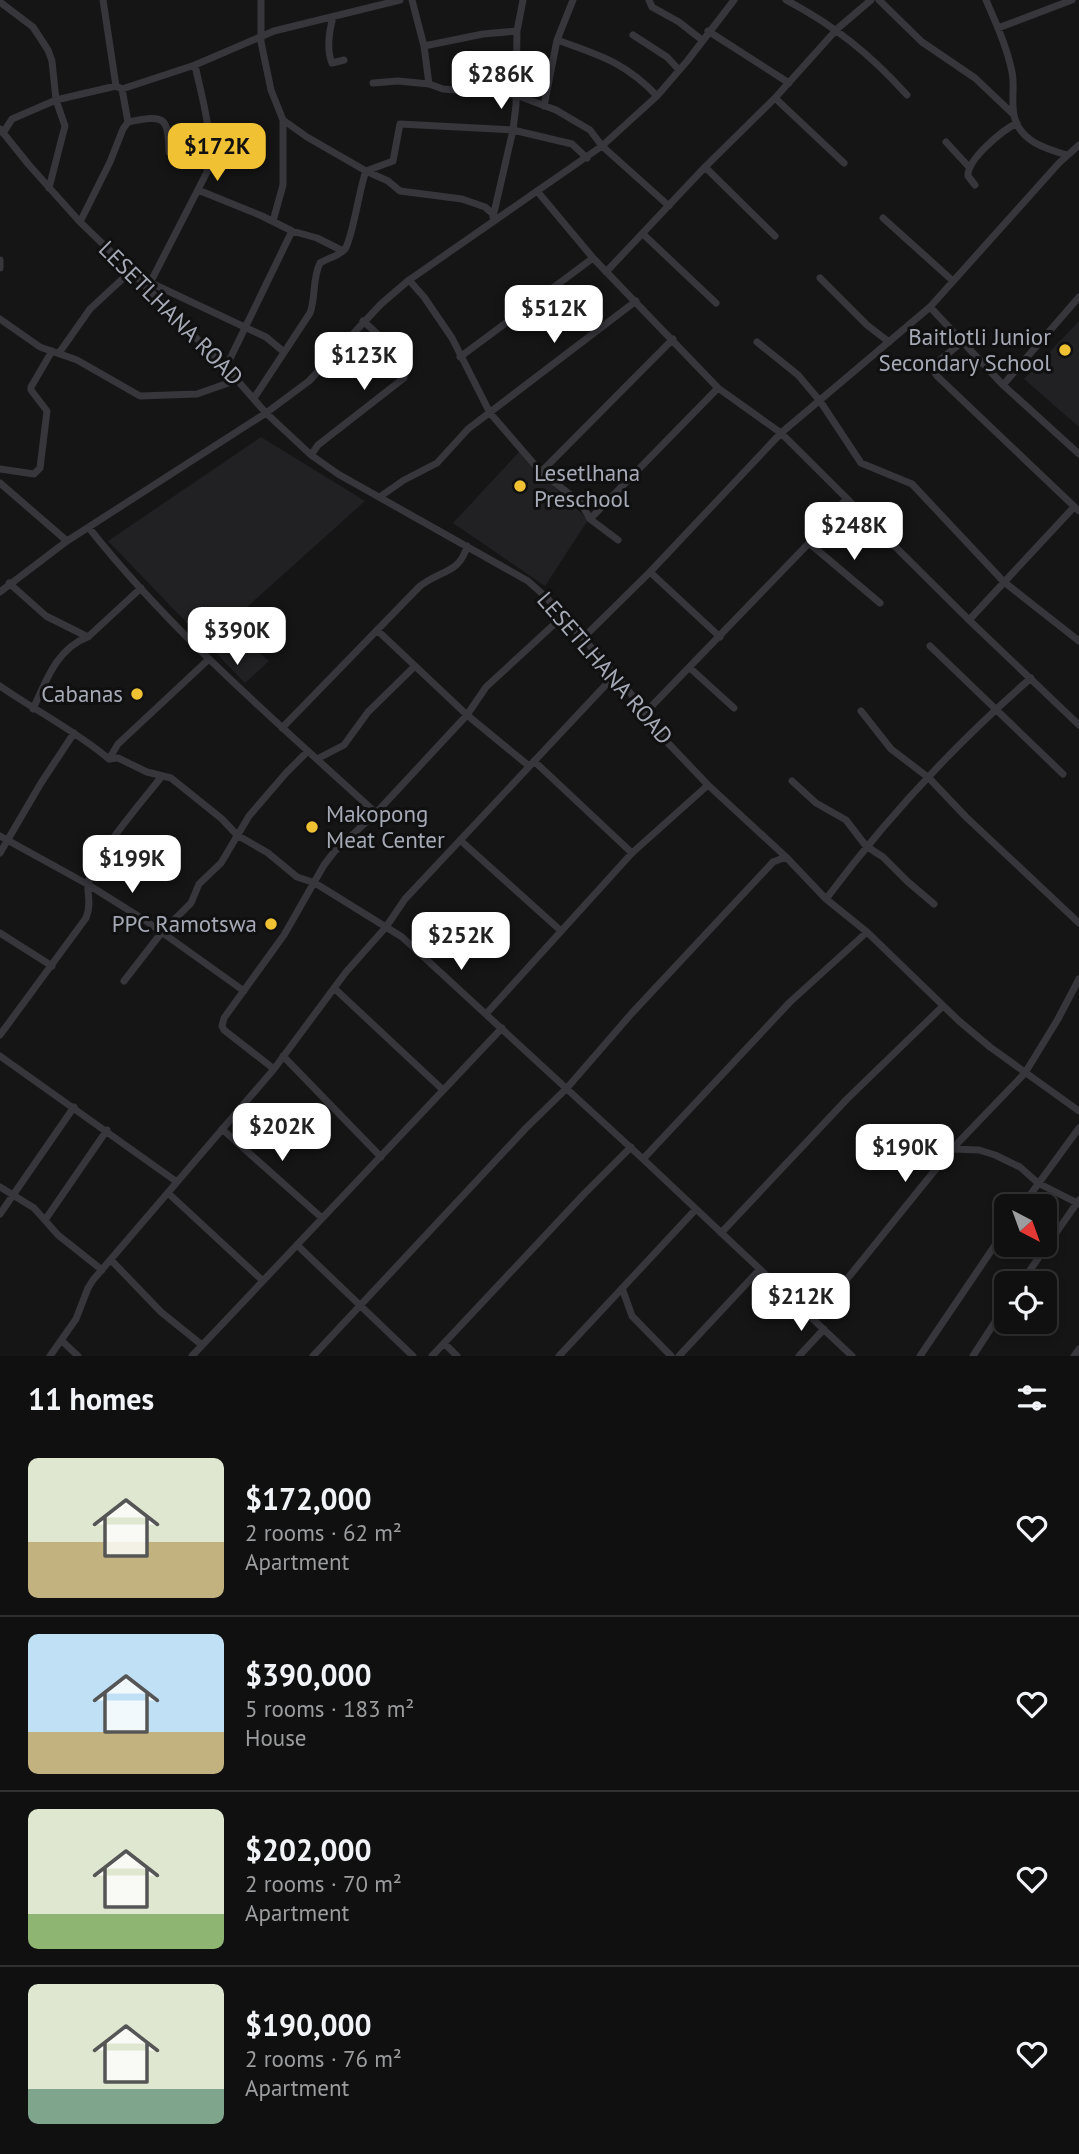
<!DOCTYPE html>
<html lang="en">
<head>
<meta charset="utf-8">
<style>
	body { margin:0; font-family:"PT Sans",sans-serif; background:#191919; color:#f1f3f6; height:100vh; display:flex; flex-direction:column; font-size:26px; white-space:nowrap }
	* { box-sizing:border-box; margin:0 }
	p { font-size:23px; color:#9c9d9f }
	.icon { flex:none; width:38px; height:38px; fill:none; stroke:currentColor; stroke-width:2; stroke-linecap:round; stroke-linejoin:round }
	.map { position:relative; height:1356px; overflow:hidden }
	.sheet { display:flex; flex-direction:column; background:#101010; flex:1 }
	.sheet>* { flex:none }
	.needle { width:46px; rotate:139deg }
	.buttons { position:absolute; left:994px; top:1194px; display:grid; gap:14px }
	.buttons a { display:grid; place-items:center; width:63px; height:63px; border-radius:10px; background:#101010; box-shadow:0 4px 10px #0003,0 0 0 2px #303030; font-size:35px }
	.price { position:absolute; translate:-50% -60px; padding:0 16px; border-radius:14px; background:#fff; color:#222; font-size:23px; line-height:46px; filter:drop-shadow(0 2px 4px #0008) }
	.price::after { content:''; position:absolute; left:50%; top:42px; width:21px; height:16px; margin-left:-10px; background:inherit; clip-path:polygon(0 0,100% 0,50% 100%) }
	.price.active { background:#f0c133; color:#111 }
	ul { padding:0; list-style:none }
	li { display:flex; align-items:center; gap:21px; height:175px; padding:0 28px }
	li+li { border-top:2px solid #303030 }
	li span { display:grid; place-items:center; flex:none; width:196px; height:140px; border-radius:10px; color:#555 }
	li>.icon { margin-inline-start:auto }
	span .icon { width:84px; height:84px; fill:#fffc; stroke-width:1 }
	li b { font-size:30px }
	h2 { display:flex; justify-content:space-between; align-items:center; height:84px; padding:0 28px; font-size:30px }
	.map>svg:first-child { display:block }
	.built { fill:#212123 }
	.lines { fill:none; stroke-linecap:round; stroke-linejoin:round }
	.minor { stroke:#36363b; stroke-width:7 }
	.poi-dot { fill:#f0c133; stroke:#101011; stroke-width:2.5 }
	.labels { text-anchor:middle; stroke-width:6; stroke-linejoin:round; paint-order:stroke }
	.street-label { font-size:23px; fill:#a6aab6; stroke:#101011 }
	.poi-label { font-size:23px; fill:#a6aab6; stroke:#101011; text-anchor:end }
</style>
</head>
<body>
<div class="map">
<svg width="1079" height="1356" viewBox="0 0 1079 1356">
	<rect width="100%" height="100%" fill="#151516"/>
	<path class="built" d="M1079 321V427L1024 379Z
		M261 437 365 501 227 625 269 661 245 683 108 541Z
		M519 452 588 520 545 586 453 523Z"/>
	<g class="lines">
		<path class="minor" d="M103 0 116 86
			M261 0V42L271 90 283 120 307 137 366 171 388 181 400 191 462 199 485 207 493 214
			M412 0 424 46 429 84
			M649 0 652 7 679 22 702 40
			M786 0C835 26 870 54 907 95
			M879 0 922 42 975 78 1014 115
			M986 0C996 23 1007 47 1012 72 1015 86 1011 101 1014 115 1019 141 1046 149 1067 155
			M0 2 33 27 48 50 52 61 56 100 65 126 49 188
			M333 17C329 32 326 49 332 63L344 60
			M998 28 1072 0
			M708 31 789 83
			M633 35 667 57 679 70
			M557 40C599 55 625 62 657 96
			M424 46 483 34 517 31
			M373 83 398 81 429 84 443 89 516 95 556 110 590 130 602 146 669 206
			M122 89 128 122
			M775 98 844 163
			M544 106 557 40 573 0
			M0 129 29 165 80 222 131 271 237 380 266 413 311 455 338 474 528 581 548 599 562 617 583 638 628 690 668 743 708 785 786 857 826 899 867 932 959 1021 990 1047 1079 1111
			M3 133 12 119 56 100 116 86 122 89 195 65 274 31 400 0
			M946 142 969 167
			M705 167 775 236
			M975 185 968 176C967 159 1003 130 1017 123
			M198 190 262 216 292 231 317 238 343 251
			M537 191 593 258 718 388 781 433 969 620 1079 725
			M493 217 513 130 516 105 517 31 523 0
			M883 218 953 281
			M273 221 283 185V120
			M80 222 110 162 123 129 128 122C164 115 168 115 169 152
			M643 234 716 303
			M0 260V268
			M606 272 705 167 775 98 837 29 871 0
			M820 278 867 325 889 342
			M409 280 424 297 452 338 490 413 541 472 581 503 590 519 618 540
			M149 282 266 337 284 352
			M147 289 207 172C215 138 202 99 195 65
			M930 307 1003 385 1079 454
			M0 319 40 347 77 360 140 396 197 394 237 380
			M757 342 798 375 820 401 861 463 912 484 1004 582 1079 641
			M962 342 940 360 934 371 937 376 1079 511
			M59 353 90 309 131 271
			M460 357 593 258
			M225 369 292 231
			M1003 385 1079 297
			M254 398 310 313C316 297 312 279 320 263 329 257 338 257 345 249 353 237 359 189 366 171L393 161 400 124 513 130 572 144 587 158
			M311 455 318 445 404 378C407 360 377 333 363 321
			M0 469 34 474 40 468 47 411 31 390V387L52 351
			M541 472 673 339
			M0 483 67 541
			M381 496 404 480 437 463 468 429 636 301
			M590 519 718 388
			M89 528C173 634 277 722 376 813
			M809 543 880 603
			M650 572 720 637
			M9 583 46 616 88 637 141 588
			M0 592 67 541 266 413 309 381 381 304 409 280 602 146 657 96 688 60 734 0
			M969 620 1074 507
			M377 630 467 715 529 766
			M583 638 650 572 781 433 930 307 1059 163 1079 145
			M930 646 1063 774
			M690 668 734 708
			M0 686C36 711 76 731 109 759L118 758 147 772 171 778 222 819 237 835 268 853 297 877 315 883 402 937 643 1159 852 1356
			M33 709C46 681 57 648 88 637
			M861 711 891 749 929 778 966 817 1079 923
			M645 713 809 543 846 499
			M282 728 419 587C439 570 460 574 467 546
			M109 759 118 744 209 659
			M317 759 344 745 368 712 415 666
			M534 761 632 853
			M792 781 816 803 846 820 866 846 883 857 908 882 934 904
			M0 836 87 884 146 921 244 991
			M460 840 560 930
			M0 853 41 783 74 733
			M826 899C886 819 955 744 1031 678
			M0 933 52 966
			M124 981 162 932 191 903 199 884 221 863 249 816 286 773 308 751
			M334 988 442 1089
			M486 1014 632 853 708 785
			M0 1035 86 918C93 901 85 891 89 880 100 849 141 803 162 776
			M0 1056 177 1182
			M283 1056 381 1157
			M274 1069 224 1030 222 1026 224 1018 284 935 324 865 334 852 376 813 467 715 486 687 562 617
			M222 1129 322 1218
			M952 1149 979 1150 995 1155 1020 1167 1038 1183 1079 1204
			M643 1159 790 1002 867 932
			M0 1187 34 1208 58 1235 102 1270
			M168 1193 262 1280
			M1022 1206 1079 1128
			M0 1214 74 1107
			M45 1220 107 1130
			M721 1233 847 1099 943 1006
			M297 1245 413 1356
			M111 1260 161 1312 202 1345
			M1021 1283 1079 1200
			M622 1288 632 1316 671 1356
			M814 1320 952 1149 1025 1073 1058 1019 1079 979
			M62 1341 78 1356
			M444 1343 457 1356
			M50 1356 76 1319 88 1288 93 1280 274 1069 346 972 386 927 405 899 615 675
			M192 1356 502 1028
			M313 1356 526 1128 567 1088 632 1013 773 862 786 857
			M432 1356 584 1194 631 1147
			M559 1356 696 1209
			M679 1356 760 1269
			M799 1356 824 1329
			M920 1356 1006 1229
			M973 1356 1006 1305
			M1074 1356 1079 1349"/>
	</g>
	<g class="poi-dot">
		<circle cx="1065" cy="350" r="7"/>
		<circle cx="520" cy="486" r="7"/>
		<circle cx="137" cy="694" r="7"/>
		<circle cx="312" cy="827" r="7"/>
		<circle cx="271" cy="924" r="7"/>
	</g>
	<g class="labels">
		<g class="street-label">
			<text transform="translate(171 313) rotate(45)" y="8">LESETLHANA ROAD</text>
			<text transform="translate(605 668) rotate(49)" y="8">LESETLHANA ROAD</text>
		</g>
		<g class="poi-label">
			<text x="1051" y="345">Baitlotli Junior<tspan x="1051" dy="26">Secondary School</tspan></text>
			<text x="534" y="481" text-anchor="start">Lesetlhana<tspan x="534" dy="26">Preschool</tspan></text>
			<text x="123" y="702">Cabanas</text>
			<text x="326" y="822" text-anchor="start">Makopong<tspan x="326" dy="26">Meat Center</tspan></text>
			<text x="257" y="932">PPC Ramotswa</text>
		</g>
	</g>
</svg>
<div class="buttons">
<a><svg class="needle" viewBox="-14 -14 28 28"><path d="M0-13l5 13h-10z" fill="#e53935"/><path d="M0 13l5-13h-10z" fill="#9c9d9f"/></svg></a>
<a><svg class="icon" aria-label="locate" viewBox="0 0 24 24"><circle cx="12" cy="12" r="6"/><path d="M12 2v4M12 18v4M2 12h4M18 12h4"/></svg></a>
</div>
<b class="price" style="left:501px;top:111px">$286K</b>
<b class="price active" style="left:217px;top:183px">$172K</b>
<b class="price" style="left:554px;top:345px">$512K</b>
<b class="price" style="left:364px;top:392px">$123K</b>
<b class="price" style="left:854px;top:562px">$248K</b>
<b class="price" style="left:237px;top:667px">$390K</b>
<b class="price" style="left:132px;top:895px">$199K</b>
<b class="price" style="left:461px;top:972px">$252K</b>
<b class="price" style="left:282px;top:1163px">$202K</b>
<b class="price" style="left:905px;top:1184px">$190K</b>
<b class="price" style="left:801px;top:1333px">$212K</b>
</div>
<section class="sheet">
<h2>11 homes<svg class="icon" aria-label="filters" viewBox="0 0 24 24"><path d="M4 7h16M4 17h16"/><circle cx="9" cy="7" r="2"/><circle cx="15" cy="17" r="2"/></svg></h2>
<ul>
<li><span style="background:linear-gradient(#dfe7d0 60%,#c2b280 0)"><svg class="icon" aria-label="home" viewBox="0 0 24 24"><path d="M3 11l9-7 9 7M6 9v11h12V9"/></svg></span><div><b>$172,000</b><p>2 rooms · 62 m²</p><p>Apartment</p></div><svg class="icon" aria-label="heart" viewBox="0 0 24 24"><path d="M12 20l-8-8c-3-5 5-10 8-4 3-6 11-1 8 4z"/></svg></li>
<li><span style="background:linear-gradient(#bfe0f5 70%,#c2b280 0)"><svg class="icon" aria-label="home" viewBox="0 0 24 24"><path d="M3 11l9-7 9 7M6 9v11h12V9"/></svg></span><div><b>$390,000</b><p>5 rooms · 183 m²</p><p>House</p></div><svg class="icon" aria-label="heart" viewBox="0 0 24 24"><path d="M12 20l-8-8c-3-5 5-10 8-4 3-6 11-1 8 4z"/></svg></li>
<li><span style="background:linear-gradient(#dfe7d0 75%,#8fb573 0)"><svg class="icon" aria-label="home" viewBox="0 0 24 24"><path d="M3 11l9-7 9 7M6 9v11h12V9"/></svg></span><div><b>$202,000</b><p>2 rooms · 70 m²</p><p>Apartment</p></div><svg class="icon" aria-label="heart" viewBox="0 0 24 24"><path d="M12 20l-8-8c-3-5 5-10 8-4 3-6 11-1 8 4z"/></svg></li>
<li><span style="background:linear-gradient(#dfe7d0 75%,#7fa58c 0)"><svg class="icon" aria-label="home" viewBox="0 0 24 24"><path d="M3 11l9-7 9 7M6 9v11h12V9"/></svg></span><div><b>$190,000</b><p>2 rooms · 76 m²</p><p>Apartment</p></div><svg class="icon" aria-label="heart" viewBox="0 0 24 24"><path d="M12 20l-8-8c-3-5 5-10 8-4 3-6 11-1 8 4z"/></svg></li>
</ul>
</section>
</body>
</html>
